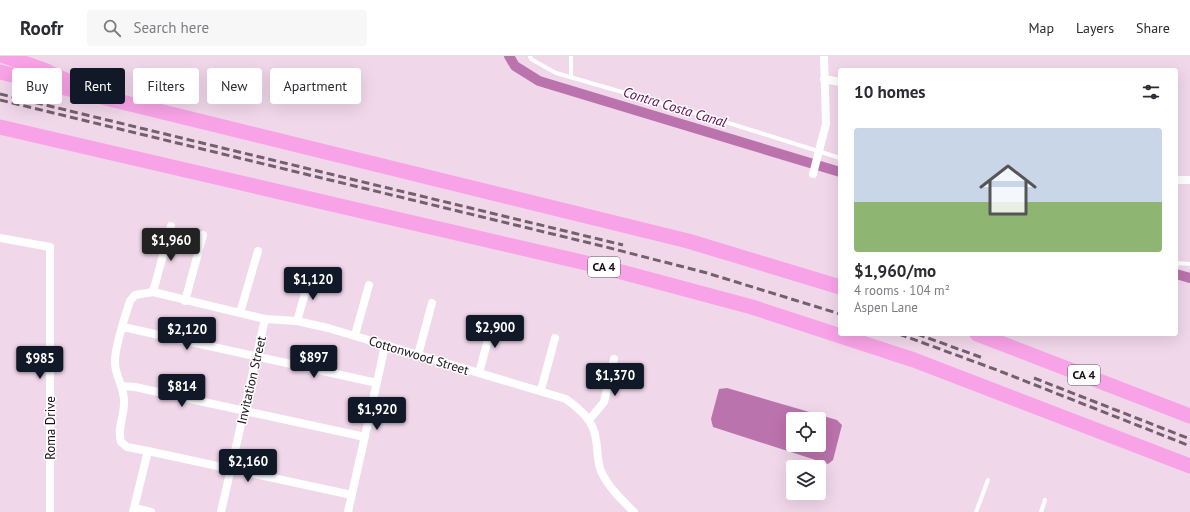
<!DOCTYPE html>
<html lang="en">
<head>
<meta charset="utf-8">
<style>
	body { margin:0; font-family:"PT Sans",sans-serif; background:#f7f7f7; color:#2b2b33; height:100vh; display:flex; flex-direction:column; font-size:15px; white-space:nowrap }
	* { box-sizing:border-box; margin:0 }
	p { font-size:13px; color:#7c7c81 }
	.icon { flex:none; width:22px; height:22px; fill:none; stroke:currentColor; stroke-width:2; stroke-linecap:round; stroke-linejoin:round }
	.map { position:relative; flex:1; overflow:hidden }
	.panel { position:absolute; left:838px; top:12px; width:340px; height:268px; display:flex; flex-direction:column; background:#fff; border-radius:4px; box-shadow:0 4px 16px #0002 }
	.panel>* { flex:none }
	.top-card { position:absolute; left:12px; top:12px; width:380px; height:36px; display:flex; gap:8px }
	.fabs { position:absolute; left:786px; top:356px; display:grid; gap:8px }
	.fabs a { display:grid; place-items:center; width:40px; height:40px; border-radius:4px; background:#fff; box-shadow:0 4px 16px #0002; font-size:20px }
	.price { position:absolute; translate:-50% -34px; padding:0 9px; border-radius:4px; background:#111827; color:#fff; font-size:13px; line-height:26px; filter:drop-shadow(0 1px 2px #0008) }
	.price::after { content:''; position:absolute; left:50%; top:24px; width:12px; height:9px; margin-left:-6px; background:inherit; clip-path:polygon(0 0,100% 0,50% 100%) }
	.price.current { background:#222; color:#fff }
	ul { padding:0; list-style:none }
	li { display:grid; align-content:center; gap:8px; height:212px; padding:0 16px }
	li span { display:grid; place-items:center; height:124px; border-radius:4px; color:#555 }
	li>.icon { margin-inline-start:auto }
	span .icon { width:72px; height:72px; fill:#fffc; stroke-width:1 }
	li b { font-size:17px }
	h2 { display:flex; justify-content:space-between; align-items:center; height:48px; padding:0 16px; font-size:17px }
	.chip { padding:0 14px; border-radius:4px; background:#fff; box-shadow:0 4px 16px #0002; font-size:14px; line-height:36px }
	.chip.current { background:#111827; color:#fff }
	header { display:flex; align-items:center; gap:24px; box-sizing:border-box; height:56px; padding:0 20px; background:#fff; border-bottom:1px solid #e1e1e2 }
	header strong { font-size:19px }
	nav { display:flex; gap:22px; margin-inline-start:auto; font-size:14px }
	.search { width:280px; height:36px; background:#f7f7f7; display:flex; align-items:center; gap:10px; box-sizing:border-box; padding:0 14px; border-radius:4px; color:#7c7c81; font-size:15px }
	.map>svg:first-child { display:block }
	.water { fill:#bb73ad; fill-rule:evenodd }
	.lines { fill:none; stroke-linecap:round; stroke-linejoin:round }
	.canal { stroke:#bb73ad; stroke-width:10 }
	.service { stroke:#fff; stroke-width:4 }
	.minor { stroke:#fff; stroke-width:8 }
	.motorway { stroke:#f8a3e7; stroke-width:15 }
	.rail { stroke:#71616d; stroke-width:3; stroke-dasharray:8 4; stroke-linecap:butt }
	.labels { text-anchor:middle; stroke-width:3; stroke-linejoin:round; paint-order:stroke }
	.shield { fill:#fff; stroke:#5f585d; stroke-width:1 }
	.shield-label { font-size:12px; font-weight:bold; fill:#1a1118 }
	.street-label { font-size:13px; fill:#1a1118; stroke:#fff }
	.water-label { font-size:14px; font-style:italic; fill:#610657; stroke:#fff }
</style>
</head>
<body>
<header>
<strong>Roofr</strong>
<div class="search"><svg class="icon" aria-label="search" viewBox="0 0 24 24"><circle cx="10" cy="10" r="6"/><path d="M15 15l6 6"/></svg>Search here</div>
<nav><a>Map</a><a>Layers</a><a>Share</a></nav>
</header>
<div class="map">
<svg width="1190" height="456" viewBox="0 0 1190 456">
	<rect width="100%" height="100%" fill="#f0d7ea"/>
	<path class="water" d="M727 332 837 364 842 369 833 404 828 408 713 371 711 363 719 333ZM793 363H819V389H793Z"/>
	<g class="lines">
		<path class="canal" d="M509 0 515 10 539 25 840 116
			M1176 218 1190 222"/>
		<path class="service" d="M530 0 531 3 556 17 716 63 840 102
			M571 0V21
			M1176 207 1190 208
			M976 456 988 424
			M1041 456 1045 444"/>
		<path class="minor" d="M824 23 840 26
			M813 118 826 68 824 0
			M1176 124H1190
			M0 182 50 191V456
			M153 236 171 170
			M185 245 203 179
			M240 257 258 195
			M297 265 310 220
			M123 271 377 327
			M355 279 369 229
			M418 299 432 247
			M479 317 493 265
			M122 330 135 331 365 381
			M541 334 555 282
			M589 364 604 346 614 303
			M148 395 352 439
			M135 452 151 456
			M133 456 148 395 127 391 121 386C117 371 124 362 124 347 125 333 116 322 115 308 114 294 125 260 130 245L135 239 153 236 265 263 297 265 328 272 566 343C581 354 594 365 596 384 598 394 597 406 601 415 608 431 622 444 634 456
			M221 456 265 263
			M348 456 385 290"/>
		<path class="motorway" d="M4 0 44 14 70 26
			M0 16 688 185 840 231
			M0 71 599 210 752 251 914 304 1190 410
			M977 278 1190 360"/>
		<path class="rail" d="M0 38 623 189
			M0 44 602 190 707 217 840 258
			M899 278 997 314 1190 390
			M917 278 983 302
			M1034 322 1190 383"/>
	</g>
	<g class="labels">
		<g class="shield">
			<rect x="588" y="201" width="32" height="20" rx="3"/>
			<rect x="1068" y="309" width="32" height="20" rx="3"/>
		</g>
		<g class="shield-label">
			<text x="604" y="215">CA 4</text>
			<text x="1084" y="323">CA 4</text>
		</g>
		<g class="street-label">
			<text transform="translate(419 299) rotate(17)" y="5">Cottonwood Street</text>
			<text transform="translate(251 324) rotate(-77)" y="5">Invitation Street</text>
			<text transform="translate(50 372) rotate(-90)" y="5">Roma Drive</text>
		</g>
		<g class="water-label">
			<text transform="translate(675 51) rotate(17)" y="5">Contra Costa Canal</text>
		</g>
	</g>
</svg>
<div class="fabs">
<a><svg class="icon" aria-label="locate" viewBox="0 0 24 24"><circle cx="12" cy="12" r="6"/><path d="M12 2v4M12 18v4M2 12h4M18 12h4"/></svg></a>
<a><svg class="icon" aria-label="layers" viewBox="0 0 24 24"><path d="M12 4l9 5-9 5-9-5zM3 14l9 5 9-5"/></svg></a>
</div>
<b class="price current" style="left:171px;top:206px">$1,960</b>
<b class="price" style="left:313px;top:245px">$1,120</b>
<b class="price" style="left:495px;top:293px">$2,900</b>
<b class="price" style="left:187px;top:295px">$2,120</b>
<b class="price" style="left:314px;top:323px">$897</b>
<b class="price" style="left:40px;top:324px">$985</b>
<b class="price" style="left:615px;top:341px">$1,370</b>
<b class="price" style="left:182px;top:352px">$814</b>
<b class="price" style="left:377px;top:375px">$1,920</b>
<b class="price" style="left:248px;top:427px">$2,160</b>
<div class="top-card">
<a class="chip">Buy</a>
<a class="chip current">Rent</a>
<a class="chip">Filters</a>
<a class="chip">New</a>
<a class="chip">Apartment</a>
</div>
<section class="panel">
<h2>10 homes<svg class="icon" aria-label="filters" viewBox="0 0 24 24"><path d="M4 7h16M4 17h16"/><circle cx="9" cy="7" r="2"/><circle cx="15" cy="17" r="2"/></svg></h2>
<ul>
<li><span style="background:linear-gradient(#c9d6e8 60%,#8fb573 0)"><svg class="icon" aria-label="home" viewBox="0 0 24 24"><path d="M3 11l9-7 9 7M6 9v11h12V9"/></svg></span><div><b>$1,960/mo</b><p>4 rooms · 104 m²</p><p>Aspen Lane</p></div></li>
</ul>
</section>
</div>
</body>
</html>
